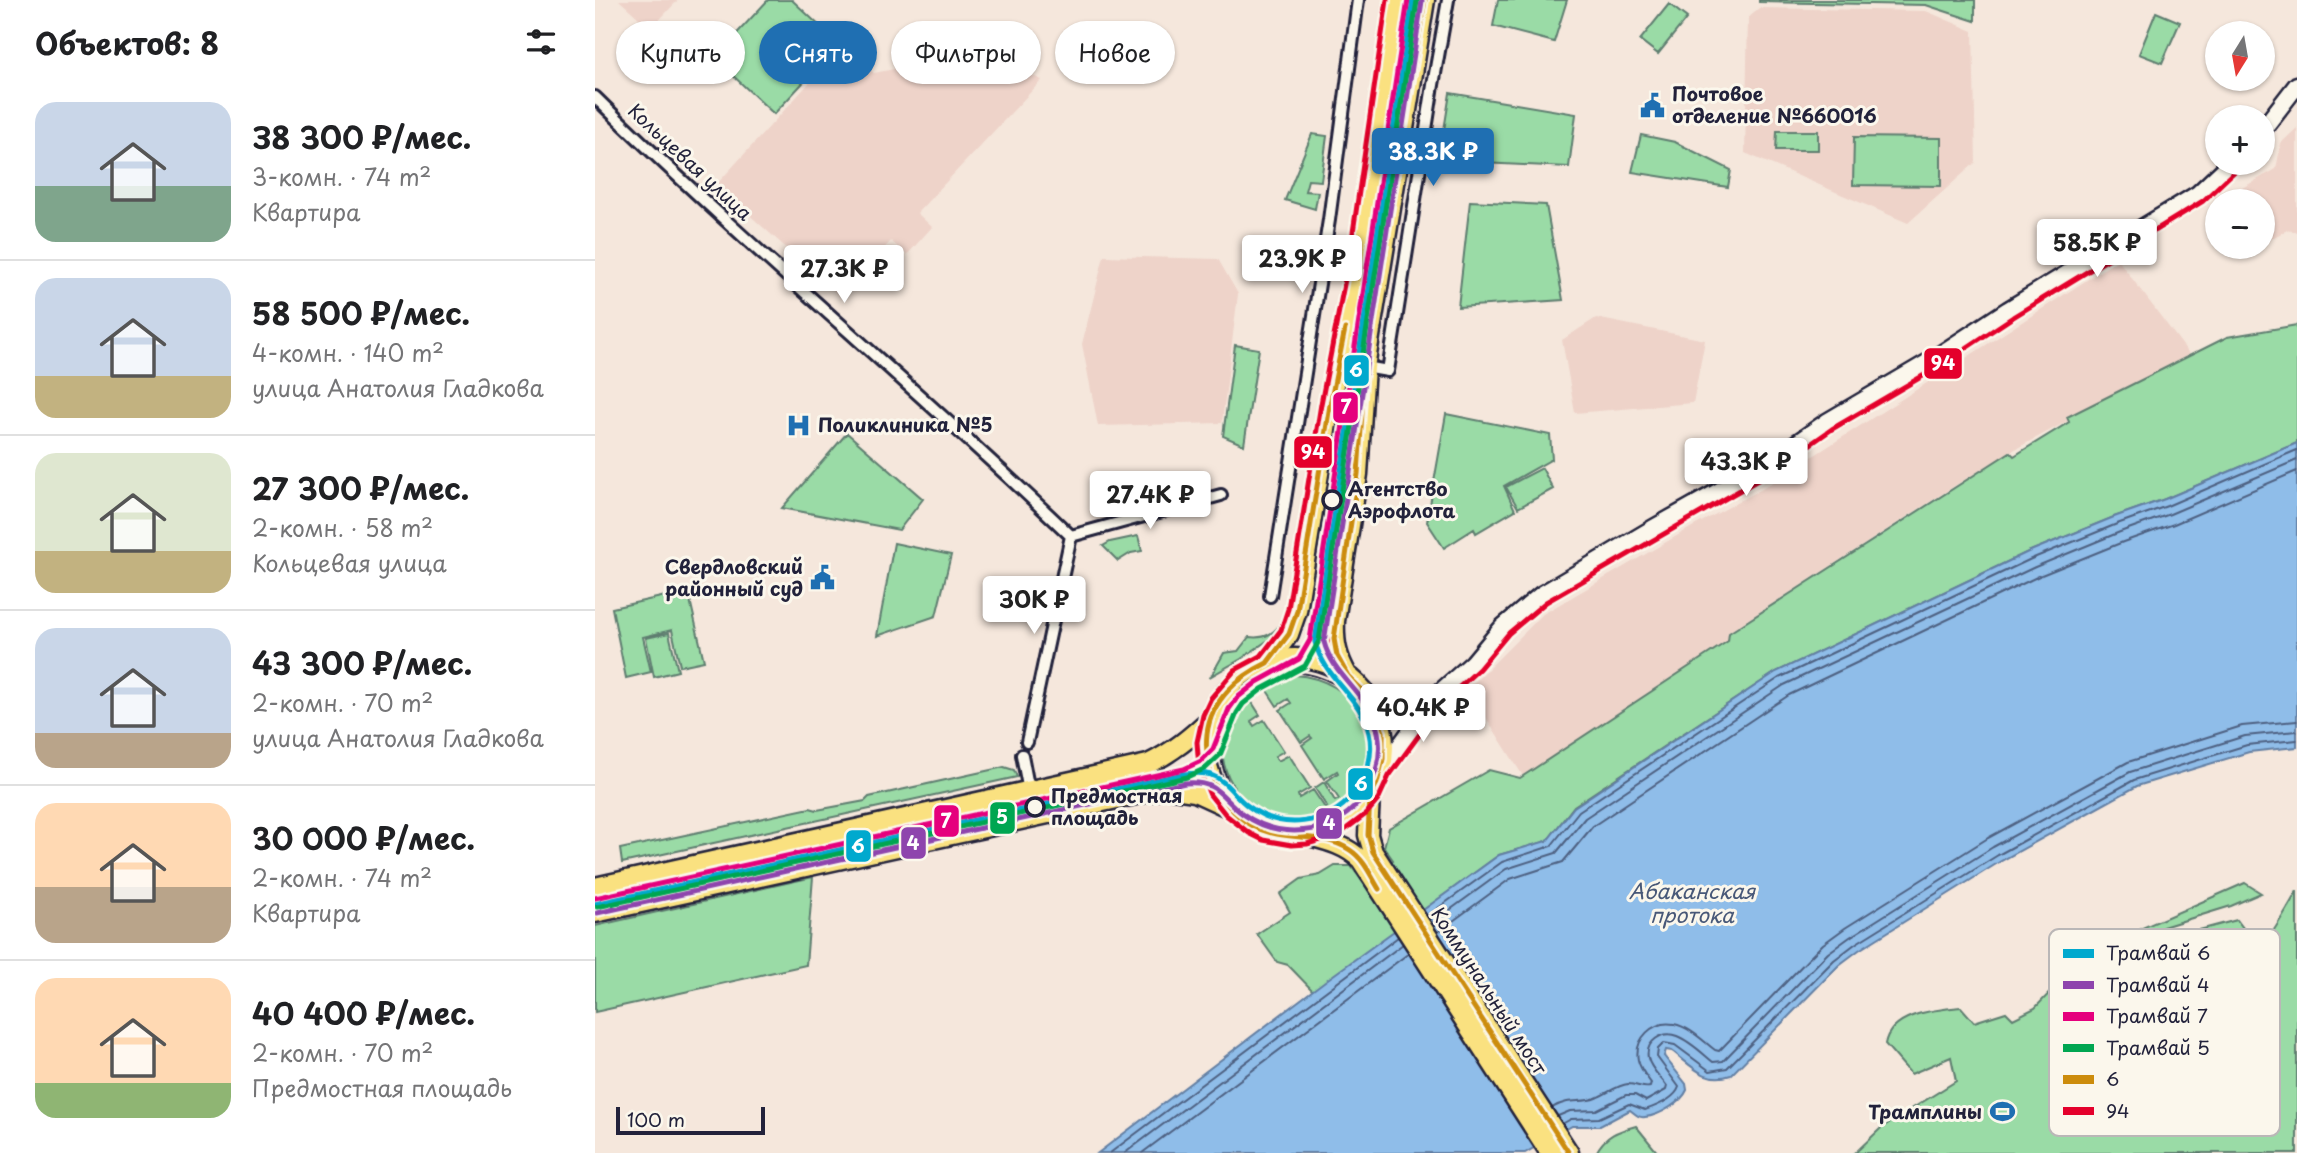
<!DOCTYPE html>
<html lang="ru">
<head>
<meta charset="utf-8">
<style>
	body { margin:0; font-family:"Playpen Sans",sans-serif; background:#f6f6f6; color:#202124; height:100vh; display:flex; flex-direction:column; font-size:26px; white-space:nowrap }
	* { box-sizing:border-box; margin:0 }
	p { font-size:23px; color:#757577 }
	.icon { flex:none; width:38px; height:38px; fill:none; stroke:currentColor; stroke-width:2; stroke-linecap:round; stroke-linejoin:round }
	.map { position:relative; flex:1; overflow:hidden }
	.panel { display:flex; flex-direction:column; background:#fff; width:595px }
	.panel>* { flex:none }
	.banner { position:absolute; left:21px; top:21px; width:665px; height:63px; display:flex; gap:14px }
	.needle { width:46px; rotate:191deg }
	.controls { position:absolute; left:1610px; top:21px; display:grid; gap:14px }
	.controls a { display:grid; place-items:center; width:70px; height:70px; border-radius:50%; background:#fff; box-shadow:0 2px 5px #0004; font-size:35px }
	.scale { position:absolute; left:21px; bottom:18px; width:149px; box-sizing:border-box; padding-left:7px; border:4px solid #22223b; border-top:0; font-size:19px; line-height:24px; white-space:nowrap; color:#22223b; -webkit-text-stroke:5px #fbf7ec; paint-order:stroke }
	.price { position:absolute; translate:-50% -60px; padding:0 16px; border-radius:7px; background:#fff; color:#222; font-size:23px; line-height:46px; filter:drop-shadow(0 2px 4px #0008) }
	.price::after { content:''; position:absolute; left:50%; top:42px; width:21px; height:16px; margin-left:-10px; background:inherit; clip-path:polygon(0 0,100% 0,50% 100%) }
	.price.selected { background:#1f6fb2; color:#fff }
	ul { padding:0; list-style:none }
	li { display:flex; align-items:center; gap:21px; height:175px; padding:0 35px }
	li+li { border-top:2px solid #e0e0e0 }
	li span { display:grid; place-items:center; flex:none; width:196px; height:140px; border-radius:21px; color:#555 }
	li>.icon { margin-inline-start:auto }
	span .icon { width:84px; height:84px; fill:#fffc; stroke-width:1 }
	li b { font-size:30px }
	h2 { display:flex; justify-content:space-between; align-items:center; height:84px; padding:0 35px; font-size:30px }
	.chip { padding:0 24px; border-radius:32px; background:#fff; box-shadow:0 2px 5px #0004; font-size:24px; line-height:63px }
	.chip.selected { background:#1f6fb2; color:#fff }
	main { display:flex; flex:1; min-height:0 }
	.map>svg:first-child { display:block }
	.built { fill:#eed3c9 }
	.green { fill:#9adba6; stroke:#5e7e70; stroke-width:2 }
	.water { fill:#8fbde9; stroke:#637fa3; stroke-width:2 }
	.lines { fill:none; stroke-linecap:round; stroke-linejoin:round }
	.shore { stroke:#4e6081; stroke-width:2 }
	.minor-casing { stroke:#22223b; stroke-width:16 }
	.secondary-casing { stroke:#22223b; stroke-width:21 }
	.trunk-casing { stroke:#22223b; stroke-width:23 }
	.minor { stroke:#fbf7ec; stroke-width:10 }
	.secondary { stroke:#fbf7ec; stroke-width:16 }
	.trunk { stroke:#fae180; stroke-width:18 }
	.tram { stroke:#22223b; stroke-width:2 }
	.bus-1-casing { stroke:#fbf7ec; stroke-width:10 }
	.bus-2-casing { stroke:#fbf7ec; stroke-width:10 }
	.bus-1 { stroke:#cc8c0c; stroke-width:5 }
	.bus-2 { stroke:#e4002b; stroke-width:5 }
	.tram-1-casing { stroke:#fbf7ec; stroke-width:10 }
	.tram-2-casing { stroke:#fbf7ec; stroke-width:10 }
	.tram-3-casing { stroke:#fbf7ec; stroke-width:10 }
	.tram-4-casing { stroke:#fbf7ec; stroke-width:10 }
	.tram-1 { stroke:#00a9ce; stroke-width:5 }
	.tram-2 { stroke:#8e44ad; stroke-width:5 }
	.tram-3 { stroke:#e5007d; stroke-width:5 }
	.tram-4 { stroke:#00a651; stroke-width:5 }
	.stop-dot { fill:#fbf7ec; stroke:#22223b; stroke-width:3.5 }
	.labels { text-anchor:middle; stroke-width:6; stroke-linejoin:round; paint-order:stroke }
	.poi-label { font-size:19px; font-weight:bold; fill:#22223b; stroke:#fbf7ec; text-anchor:start }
	.street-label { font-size:19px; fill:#22223b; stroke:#fbf7ec }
	.stop-label { font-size:19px; font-weight:bold; fill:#22223b; stroke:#fbf7ec; text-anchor:start }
	.water-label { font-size:21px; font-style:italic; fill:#485878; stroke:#fbf7ec }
	.key { fill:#fbf7ec; stroke:#bab7b7; stroke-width:2 }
	.key-label { font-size:19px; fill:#22223b }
	.line-badge { stroke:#fbf7ec; stroke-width:2.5 }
	.badge-label { font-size:19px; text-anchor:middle; font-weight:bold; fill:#fff }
</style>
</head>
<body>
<main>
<section class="panel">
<h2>Объектов: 8<svg class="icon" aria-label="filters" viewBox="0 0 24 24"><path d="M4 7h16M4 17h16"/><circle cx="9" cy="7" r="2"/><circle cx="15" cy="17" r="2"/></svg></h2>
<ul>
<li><span style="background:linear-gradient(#c9d6e8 60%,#7fa58c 0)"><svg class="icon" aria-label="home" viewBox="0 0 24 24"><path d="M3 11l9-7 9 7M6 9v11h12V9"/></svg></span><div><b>38 300 ₽/мес.</b><p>3-комн. · 74 m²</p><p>Квартира</p></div></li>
<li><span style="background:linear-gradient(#c9d6e8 70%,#c2b280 0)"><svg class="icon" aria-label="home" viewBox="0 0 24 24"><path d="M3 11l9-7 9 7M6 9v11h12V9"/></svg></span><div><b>58 500 ₽/мес.</b><p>4-комн. · 140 m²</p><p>улица Анатолия Гладкова</p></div></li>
<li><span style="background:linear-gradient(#dfe7d0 70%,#c2b280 0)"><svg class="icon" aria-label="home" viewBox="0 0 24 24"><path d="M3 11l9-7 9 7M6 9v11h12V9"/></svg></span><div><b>27 300 ₽/мес.</b><p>2-комн. · 58 m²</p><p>Кольцевая улица</p></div></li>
<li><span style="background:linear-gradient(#c9d6e8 75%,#b9a48a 0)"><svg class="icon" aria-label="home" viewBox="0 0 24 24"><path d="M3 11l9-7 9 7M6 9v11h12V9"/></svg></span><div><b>43 300 ₽/мес.</b><p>2-комн. · 70 m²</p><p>улица Анатолия Гладкова</p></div></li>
<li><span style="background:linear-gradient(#ffd9b3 60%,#b9a48a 0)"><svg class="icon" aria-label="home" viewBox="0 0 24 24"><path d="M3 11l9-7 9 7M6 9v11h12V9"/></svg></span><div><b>30 000 ₽/мес.</b><p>2-комн. · 74 m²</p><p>Квартира</p></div></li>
<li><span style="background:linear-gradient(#ffd9b3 75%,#8fb573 0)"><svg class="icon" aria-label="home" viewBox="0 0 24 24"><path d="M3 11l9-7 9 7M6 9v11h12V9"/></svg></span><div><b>40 400 ₽/мес.</b><p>2-комн. · 70 m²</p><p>Предмостная площадь</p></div></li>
</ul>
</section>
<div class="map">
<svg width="1702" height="1153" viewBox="0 0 1702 1153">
	<rect width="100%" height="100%" fill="#f5e7dc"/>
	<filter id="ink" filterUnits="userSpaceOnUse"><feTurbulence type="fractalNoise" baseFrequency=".0143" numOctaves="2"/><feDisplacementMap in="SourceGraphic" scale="14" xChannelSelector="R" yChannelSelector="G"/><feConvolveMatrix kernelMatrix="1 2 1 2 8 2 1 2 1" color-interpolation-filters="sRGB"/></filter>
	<g filter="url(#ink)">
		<path class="built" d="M24 0H83L56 29Z
			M1165 8 1331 11 1378 31 1381 162 1313 223 1150 153 1153 18Z
			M248 46 279 73 384 52 447 80 322 213 337 227 312 255 296 241 245 296 121 185Z
			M1702 128V232L1692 230 1668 243V201H1624L1681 169 1686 143Z
			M509 256 623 259 643 294 627 423 503 426 487 344Z
			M1523 260 1595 355 1415 452 1361 485 1134 632 1133 641 928 776 873 689 948 614 1097 527 1167 489Z
			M1001 318 1110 340 1098 403 980 413 967 340Z"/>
		<path class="green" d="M173 0H197L244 44 179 114 119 58Z
			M903 0H972L959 42 898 26Z
			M1164 0H1380V21L1331 5 1164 2Z
			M1074 4 1092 18 1063 54 1045 40Z
			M1561 12 1585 22 1567 63 1544 54Z
			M855 93 981 114 974 167 844 161Z
			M1182 131H1223V150H1181Z
			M717 134 732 136 726 181 713 180 710 191 723 192 720 209 690 200Z
			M1046 135 1080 142 1136 170 1133 187 1037 172Z
			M1259 137 1346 138V186L1258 185Z
			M875 201 951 205 968 300 863 307Z
			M1702 325V443L1570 499 1519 517 1433 552 1181 672 979 806 952 841 904 855 718 991 693 965 682 962 662 934 695 912 685 894 706 879 725 875 740 866H756L767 881 798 860 789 847 794 828 894 770 925 778 1133 641 1134 633 1415 452 1419 456 1474 422 1472 417 1632 337Z
			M640 345 664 349 649 445 628 436Z
			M851 414 955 435 957 459 909 486 920 510 881 533 879 529 849 548 832 522Z
			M252 433 328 499 304 530 187 508Z
			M947 468 958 489 923 508 911 487Z
			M543 536 547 551 536 553 523 561 508 546 515 542Z
			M299 543 356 555 341 616 282 636Z
			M700 574 689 629 646 659 616 676 629 653 643 651 654 637C692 642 691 604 696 576Z
			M93 591 109 661 85 666 77 630 48 637 56 672 31 678 17 608Z
			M74 633 83 671 59 677 51 638Z
			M699 675C729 677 755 691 767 719 776 740 775 765 762 785 710 873 572 781 651 693L665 715 656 721 659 726 669 720 689 751 680 756 683 761 694 755 715 788 703 795 704 798 718 790 730 808 732 807 720 788 729 782 740 801 744 799 732 781 743 773 742 771 729 779 707 745 717 738 715 736 706 742 685 710 696 703 693 699 682 706 667 683 677 678Z
			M409 767 419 770 422 777 27 863 25 849 215 808 222 810 270 801 274 797Z
			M218 877 211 965 0 1012V926Z
			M1650 883 1666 893 1636 906 1568 927 1555 940 1563 941 1642 920 1651 932 1637 950 1620 956 1607 950 1577 985C1590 986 1607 986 1620 983 1656 975 1686 920 1702 891V1153H1260L1286 1128 1361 1081 1356 1057 1316 1074 1290 1044C1296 1012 1341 1010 1366 1007L1379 1022 1411 1012 1418 1019 1440 1008 1467 980 1513 957 1547 928Z
			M1041 1126 1063 1153H1001C1010 1135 1023 1131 1041 1126Z"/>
		<path class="water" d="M1702 443V747L1654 752 1542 786 1406 861 1264 950 1244 965 1136 1075C1110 1084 1097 1066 1077 1051L1071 1050 1069 1056 1091 1084 1092 1090C1087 1102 1064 1116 1050 1117 1044 1118 1040 1114 1035 1110L1005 1126H977L930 1153H503L730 981 904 855 952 841 979 807 1181 672 1433 552 1519 517 1570 499Z"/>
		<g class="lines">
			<path class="shore" d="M832 916 907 862 956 846 984 811 1184 678 1436 559 1522 524 1572 506 1702 450
				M837 923 911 869 961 853 990 818 1189 685 1440 567 1525 532 1575 514 1702 460
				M843 932 915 879 968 862 998 826 1194 695 1444 576 1528 542 1579 524 1702 471
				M957 1108C975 1097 986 1104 1001 1098 1012 1094 1022 1085 1033 1084 1042 1084 1048 1089 1055 1087L1056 1083C1051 1076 1045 1069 1043 1060 1039 1039 1058 1020 1079 1024 1095 1027 1108 1041 1120 1050L1124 1051 1228 944 1250 928 1393 838 1533 762 1647 726 1702 721
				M963 1116 975 1111 1001 1110 1031 1095H1040L1051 1101 1071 1090 1072 1086C1066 1078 1055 1068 1053 1058 1050 1042 1067 1030 1082 1036 1095 1041 1107 1053 1118 1062L1128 1061 1233 953 1255 937 1398 847 1535 772 1650 736 1702 731
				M967 1124 976 1119 1004 1118 1034 1104 1050 1110C1062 1106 1080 1099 1084 1087L1062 1057 1063 1049 1069 1043 1080 1045 1115 1071 1132 1068 1239 960 1260 944 1403 855 1539 780 1652 745 1702 740
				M515 1153 803 937
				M530 1153 808 944
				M547 1153 814 953"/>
			<defs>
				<path id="minor" d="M0 97C154 248 320 386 476 536
					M770 367 793 371 838 85 853 0
					M476 536 626 495
					M675 596 734 220 763 0
					M432 742 476 536
					M427 755 434 791"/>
				<path id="secondary" d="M1668 129 1702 85
					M777 703 804 707 842 695
					M786 772 842 695 878 663 908 627 946 595 1059 528 1169 466 1232 422 1334 362 1413 310 1603 194 1636 163"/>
				<path id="trunk" d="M611 747a89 89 0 1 1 178 0a89 89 0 1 1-178 0Z
					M672 663 694 634 702 611 735 405 764 254 801 0
					M753 676C742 657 739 643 740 621L763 474 770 367 830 0
					M775 796 773 835 778 852 974 1153
					M714 836C734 841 752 846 766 860L955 1153
					M0 887 553 764C578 752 596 737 616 718
					M0 913 572 788 600 792 637 809"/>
			</defs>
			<use href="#minor" class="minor-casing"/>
			<use href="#secondary" class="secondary-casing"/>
			<use href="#trunk" class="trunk-casing"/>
			<use href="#minor" class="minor"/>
			<use href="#secondary" class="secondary"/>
			<use href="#trunk" class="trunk"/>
			<path class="tram" d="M673 676C702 669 723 673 748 689
				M629 720C622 747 625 766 637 790"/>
			<defs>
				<path id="bus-1" d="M830 0 770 367 763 474 739 639 742 656 753 676 772 695 788 732V759L782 783 775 796 773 835 778 852 974 1153
					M672 663 694 634 702 611 735 405 750 329
					M672 663C643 677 616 700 612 734 607 779 636 826 682 834 708 839 732 835 755 850 769 859 776 876 784 889"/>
				<path id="bus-2" d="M792 0 755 253 726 404 693 609 686 630 666 656 640 670 616 698 608 715 602 742 604 768 609 781 615 795 631 815 654 833 668 840 697 845 712 844 743 835 771 814 783 800 794 776 849 701 884 669 914 633 951 602 1173 474 1237 429 1338 370 1418 317 1608 201 1642 169
					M767 330 761 366 754 473 731 620 733 652 744 676 769 708 782 715 795 716 818 712 839 704 855 694"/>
			</defs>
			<use href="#bus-1" class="bus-1-casing"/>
			<use href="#bus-2" class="bus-2-casing"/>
			<use href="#bus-1" class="bus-1"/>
			<use href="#bus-2" class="bus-2"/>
			<defs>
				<path id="tram-1" d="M0 904 589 774C598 773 608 772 616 775 631 780 640 797 653 806 685 831 733 826 759 794 772 778 779 754 774 733 766 696 730 680 720 642L818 0"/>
				<path id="tram-2" d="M2 913 590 783C624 780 625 797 648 814 684 840 735 836 764 802 780 783 788 756 783 732 775 695 738 677 729 642L827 1"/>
				<path id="tram-3" d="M0 898 589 769 606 761 618 749 634 709 642 698 662 682 704 659 715 640 813 0"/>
				<path id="tram-4" d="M2 907 592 777 611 768 625 755 642 713 648 704 667 689 710 666 724 641 822 1"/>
			</defs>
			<use href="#tram-1" class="tram-1-casing"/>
			<use href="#tram-2" class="tram-2-casing"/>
			<use href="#tram-3" class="tram-3-casing"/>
			<use href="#tram-4" class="tram-4-casing"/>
			<use href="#tram-1" class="tram-1"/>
			<use href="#tram-2" class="tram-2"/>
			<use href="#tram-3" class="tram-3"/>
			<use href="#tram-4" class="tram-4"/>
		</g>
	</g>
	<defs>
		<symbol id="civic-bare" viewBox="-9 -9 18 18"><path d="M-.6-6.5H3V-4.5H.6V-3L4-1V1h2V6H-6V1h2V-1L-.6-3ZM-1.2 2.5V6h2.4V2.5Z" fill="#1f6fb2" stroke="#fbf7ec" stroke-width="2.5" paint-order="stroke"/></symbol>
		<symbol id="hospital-bare" viewBox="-9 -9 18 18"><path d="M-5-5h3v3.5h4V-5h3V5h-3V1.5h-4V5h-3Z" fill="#1f6fb2" stroke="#fbf7ec" stroke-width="2.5" paint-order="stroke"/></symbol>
		<symbol id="stadium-bare" viewBox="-9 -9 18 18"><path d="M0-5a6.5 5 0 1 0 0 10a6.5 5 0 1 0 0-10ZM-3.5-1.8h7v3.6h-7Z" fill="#1f6fb2" stroke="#fbf7ec" stroke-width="2.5" paint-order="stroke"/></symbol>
	</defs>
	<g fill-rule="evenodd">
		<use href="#civic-bare" x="1040" y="88" width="35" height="35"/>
		<use href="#hospital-bare" x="186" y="408" width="35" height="35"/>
		<use href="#civic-bare" x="210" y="560" width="35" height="35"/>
		<use href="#stadium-bare" x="1390" y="1094" width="35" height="35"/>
	</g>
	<g class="stop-dot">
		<circle cx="737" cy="500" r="9"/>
		<circle cx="440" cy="807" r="9"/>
	</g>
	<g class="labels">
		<g class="poi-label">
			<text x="1077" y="101">Почтовое<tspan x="1077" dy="22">отделение №660016</tspan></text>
			<text x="223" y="432">Поликлиника №5</text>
			<text x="208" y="574" text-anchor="end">Свердловский<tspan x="208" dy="22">районный суд</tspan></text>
			<text x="1387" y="1119" text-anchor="end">Трамплины</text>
		</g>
		<g class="street-label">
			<text transform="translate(95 162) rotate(43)" y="7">Кольцевая улица</text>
			<text transform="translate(894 991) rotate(57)" y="7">Коммунальный мост</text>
		</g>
		<g class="stop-label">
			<text x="753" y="496">Агентство<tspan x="753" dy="22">Аэрофлота</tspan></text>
			<text x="456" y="803">Предмостная<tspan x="456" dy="22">площадь</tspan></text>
		</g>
		<g class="water-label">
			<text x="1097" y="899">Абаканская<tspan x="1097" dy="24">протока</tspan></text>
		</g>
	</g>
	<rect x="1454" y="929" width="231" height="207" rx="10" class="key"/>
	<rect x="1468" y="949" width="31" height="9" fill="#00a9ce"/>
	<rect x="1468" y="981" width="31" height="8" fill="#8e44ad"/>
	<rect x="1468" y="1012" width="31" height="9" fill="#e5007d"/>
	<rect x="1468" y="1044" width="31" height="8" fill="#00a651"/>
	<rect x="1468" y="1075" width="31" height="9" fill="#cc8c0c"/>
	<rect x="1468" y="1107" width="31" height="8" fill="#e4002b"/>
	<g class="key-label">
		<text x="1511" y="960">Трамвай 6</text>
		<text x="1511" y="992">Трамвай 4</text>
		<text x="1511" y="1023">Трамвай 7</text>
		<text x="1511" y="1055">Трамвай 5</text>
		<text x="1511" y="1086">6</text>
		<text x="1511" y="1118">94</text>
	</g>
	<g class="line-badge">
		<rect x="1328" y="347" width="40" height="33" rx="7" fill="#e4002b"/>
		<rect x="748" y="354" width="27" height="33" rx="7" fill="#00a9ce"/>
		<rect x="737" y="391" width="27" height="33" rx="7" fill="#e5007d"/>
		<rect x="698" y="435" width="40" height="34" rx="7" fill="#e4002b"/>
		<rect x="752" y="767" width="27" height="34" rx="7" fill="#00a9ce"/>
		<rect x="394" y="801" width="27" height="34" rx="7" fill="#00a651"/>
		<rect x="338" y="804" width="27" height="34" rx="7" fill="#e5007d"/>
		<rect x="720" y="807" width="28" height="33" rx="7" fill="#8e44ad"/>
		<rect x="305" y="826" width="27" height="34" rx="7" fill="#8e44ad"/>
		<rect x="250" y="829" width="27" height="34" rx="7" fill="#00a9ce"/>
	</g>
	<g class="badge-label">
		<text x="1348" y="370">94</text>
		<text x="761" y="377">6</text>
		<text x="751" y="414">7</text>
		<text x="718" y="459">94</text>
		<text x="766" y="791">6</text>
		<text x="407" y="824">5</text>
		<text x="351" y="828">7</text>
		<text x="734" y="830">4</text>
		<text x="318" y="850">4</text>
		<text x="263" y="853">6</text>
	</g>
</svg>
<div class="controls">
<a><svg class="needle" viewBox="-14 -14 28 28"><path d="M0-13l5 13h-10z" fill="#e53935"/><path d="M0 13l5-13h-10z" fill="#757577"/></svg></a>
<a>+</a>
<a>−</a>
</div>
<div class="scale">100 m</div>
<b class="price selected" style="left:838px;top:188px">38.3K ₽</b>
<b class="price" style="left:1502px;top:279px">58.5K ₽</b>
<b class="price" style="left:707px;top:295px">23.9K ₽</b>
<b class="price" style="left:249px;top:305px">27.3K ₽</b>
<b class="price" style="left:1151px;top:498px">43.3K ₽</b>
<b class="price" style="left:555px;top:531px">27.4K ₽</b>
<b class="price" style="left:439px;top:636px">30K ₽</b>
<b class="price" style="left:828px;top:744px">40.4K ₽</b>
<div class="banner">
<a class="chip">Купить</a>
<a class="chip selected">Снять</a>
<a class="chip">Фильтры</a>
<a class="chip">Новое</a>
</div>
</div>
</main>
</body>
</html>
